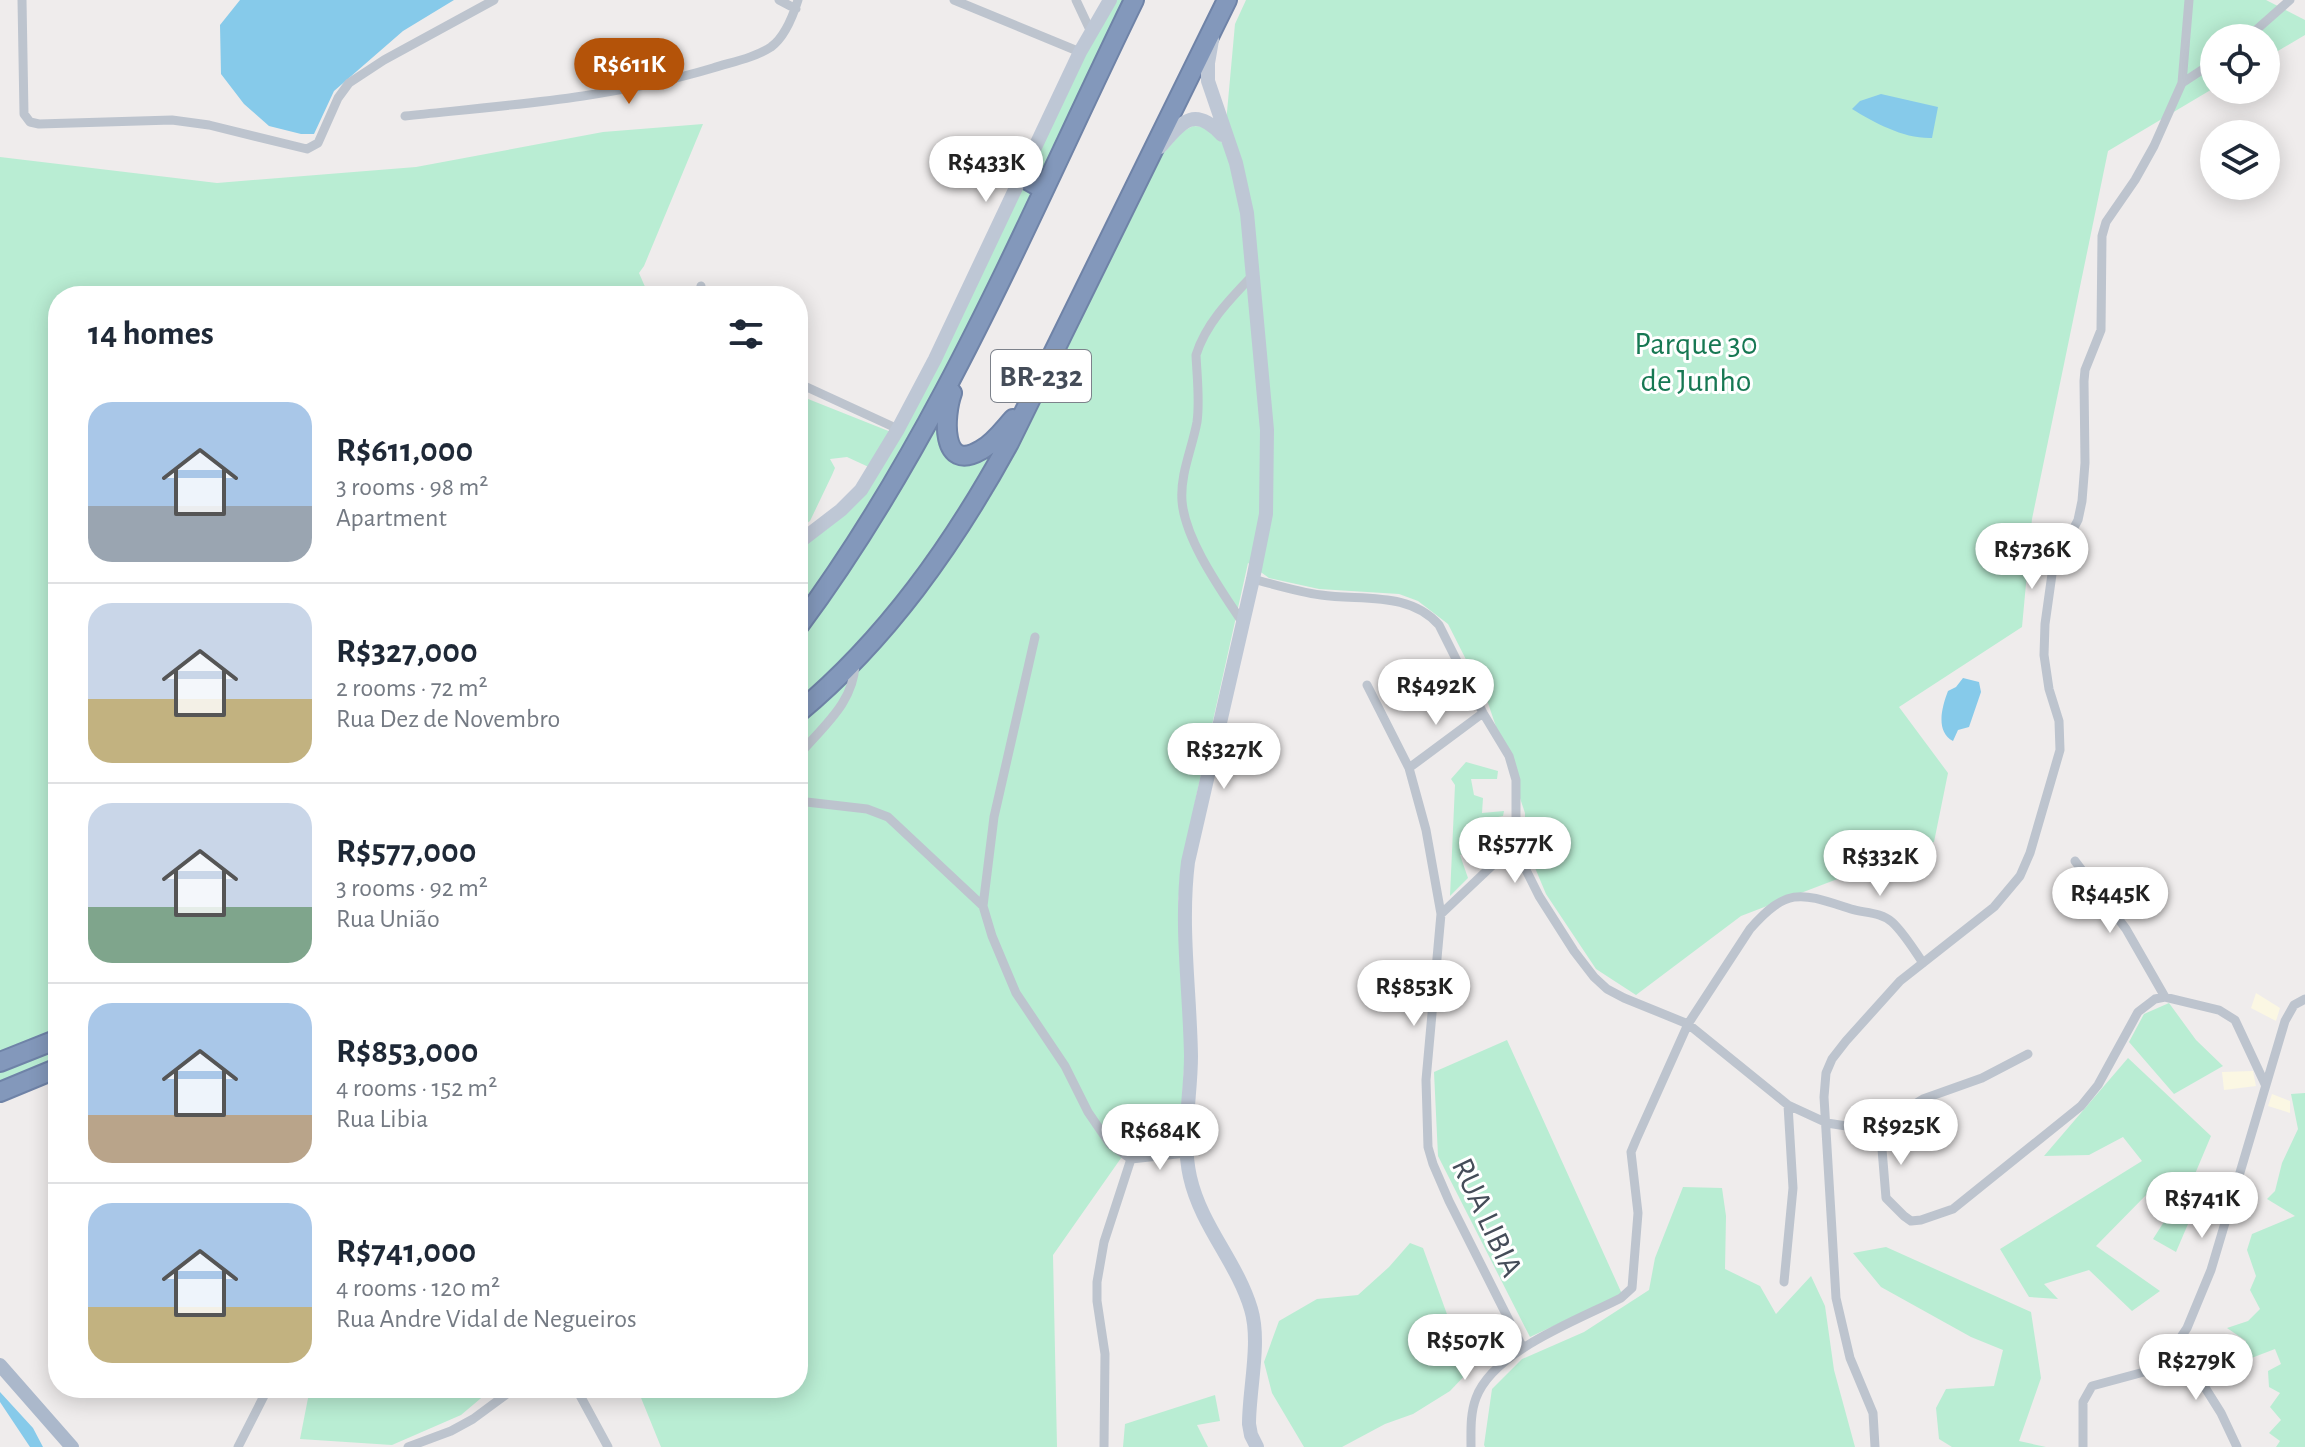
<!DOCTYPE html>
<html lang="en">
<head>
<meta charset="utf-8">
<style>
	body { margin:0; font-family:"Alegreya Sans",sans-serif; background:#f6f6f7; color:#1f2937; height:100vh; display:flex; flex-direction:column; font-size:30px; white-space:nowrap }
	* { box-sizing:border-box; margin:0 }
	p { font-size:26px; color:#747a83 }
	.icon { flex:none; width:44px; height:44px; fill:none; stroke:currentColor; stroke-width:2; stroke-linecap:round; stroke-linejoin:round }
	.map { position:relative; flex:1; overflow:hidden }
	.details { position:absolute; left:48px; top:286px; width:760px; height:1112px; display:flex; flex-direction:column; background:#fff; border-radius:32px; box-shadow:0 4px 20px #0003 }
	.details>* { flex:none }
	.controls { position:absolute; left:2200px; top:24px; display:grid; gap:16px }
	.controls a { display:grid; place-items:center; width:80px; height:80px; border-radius:50%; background:#fff; box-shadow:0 4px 20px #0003; font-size:40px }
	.price { position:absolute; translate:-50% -68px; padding:0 18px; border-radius:28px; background:#fff; color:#222; font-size:26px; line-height:52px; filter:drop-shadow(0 2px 4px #0008) }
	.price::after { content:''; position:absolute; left:50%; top:48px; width:24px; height:18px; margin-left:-12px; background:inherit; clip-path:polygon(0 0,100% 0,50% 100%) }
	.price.selected { background:#b45309; color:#fff }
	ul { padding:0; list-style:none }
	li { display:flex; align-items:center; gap:24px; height:200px; padding:0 40px }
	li+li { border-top:2px solid #e0e1e3 }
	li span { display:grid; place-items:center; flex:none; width:224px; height:160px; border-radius:24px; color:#555 }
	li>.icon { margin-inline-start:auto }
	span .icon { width:96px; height:96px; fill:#fffc; stroke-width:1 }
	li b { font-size:34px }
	h2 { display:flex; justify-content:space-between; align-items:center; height:96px; padding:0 40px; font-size:34px }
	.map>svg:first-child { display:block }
	.commercial { fill:#fbf7e3 }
	.green { fill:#b9edd3 }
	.water { fill:#86caea }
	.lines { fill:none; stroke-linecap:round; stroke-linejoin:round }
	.highway-casing { stroke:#6f83a7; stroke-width:22 }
	.street { stroke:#bdc4ce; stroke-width:9 }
	.secondary { stroke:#bec7d5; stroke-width:14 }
	.primary { stroke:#abb8cb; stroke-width:14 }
	.highway { stroke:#8398bb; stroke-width:18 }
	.labels { text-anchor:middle; stroke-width:6; stroke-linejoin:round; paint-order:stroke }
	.shield { fill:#fff; stroke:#7d828b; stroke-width:2 }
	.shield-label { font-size:30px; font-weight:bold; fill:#454d59 }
	.park-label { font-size:32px; fill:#177853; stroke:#fff }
	.street-label { font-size:32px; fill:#454d59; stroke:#fff }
</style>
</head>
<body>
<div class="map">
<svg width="2305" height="1447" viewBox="0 0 2305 1447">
	<rect width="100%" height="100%" fill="#efecec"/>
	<path class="commercial" d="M2256 993 2280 1008 2276 1021 2251 1008Z
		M2253 1071 2256 1086 2224 1090 2222 1072Z
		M2272 1094 2290 1101V1113L2268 1106Z"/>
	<path class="green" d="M1112 0H1130L939 397 798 621V548L852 508Z
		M1246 0H2266L2305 20V35L2266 58V38H2214V88L2108 151 2032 519 2022 627 1899 707 1948 773 1934 842 1741 916 1636 995 1596 969 1546 894 1525 844V813L1488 703 1448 624 1418 601 1399 594 1319 589 1269 578 1248 563 1196 797 1178 900 1186 1036 1179 1147 1126 1151 1053 1255 1057 1447H661L637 1388H798V726L890 637 936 562 798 714V631L951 386 959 457 1010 433 1148 171 1182 132 1193 126 1208 127 1224 145 1235 24Z
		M703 124 644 266 639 273 649 296H58V1033L0 1055V157L217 183 416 167 603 132Z
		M798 395 891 432 873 469 847 457 830 459 835 468 832 475 810 521 798 529Z
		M1466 762 1498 771 1497 779H1471L1474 795 1483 798 1482 813 1504 811 1503 816 1474 822 1475 850 1460 855 1468 878 1450 896 1455 785 1451 779Z
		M2169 1003 2196 1040 2223 1066 2174 1094 2129 1042 2144 1014Z
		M58 1036V1070L0 1094V1058Z
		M1507 1040 1622 1294 1530 1337 1438 1156 1434 1072Z
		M2128 1058 2211 1136 2192 1181 2203 1189 2176 1252 2153 1239 2174 1206 2149 1192 2096 1246 2160 1291 2132 1311 2089 1270 2044 1284 2058 1299 2029 1297 2000 1249 2142 1161 2123 1137 2089 1155 2044 1156Z
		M2305 1093V1447H2276L2280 1441 2269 1433 2281 1420 2270 1407 2280 1393 2269 1387 2268 1371 2281 1364 2275 1349 2241 1362 2246 1341 2227 1328 2248 1321 2260 1309 2250 1290 2256 1276 2247 1250 2252 1234 2295 1216 2267 1199 2275 1191 2282 1163 2298 1129 2291 1094Z
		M1683 1187 1722 1188 1726 1216 1725 1269 1760 1286 1776 1314 1811 1276 1825 1306 1834 1370 1855 1447H1485L1484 1445 1492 1389 1522 1359 1584 1332 1649 1290 1655 1258Z
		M1410 1243 1423 1248 1448 1317 1468 1352 1470 1370 1450 1391 1413 1414 1385 1424 1342 1447H1304L1272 1393 1264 1362 1279 1321 1317 1299 1358 1295 1389 1267Z
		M1886 1247 2031 1312 2041 1378 2019 1441 2046 1447H1952L1939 1439 1936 1408 1946 1389 1994 1386 2003 1350 1971 1337 1881 1287 1853 1253Z
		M310 1388H493L461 1415 392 1445 300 1439Z
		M1215 1395 1220 1421 1197 1425 1208 1447H1123L1125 1424Z"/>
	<path class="water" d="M240 0H454L403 31 334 91 314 134H301L269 126 244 104 221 74 220 25Z
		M1881 94 1938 107 1932 138C1904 139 1875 123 1852 109L1860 101Z
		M1963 678 1979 682 1981 692 1969 727 1958 730 1953 741C1935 731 1942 707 1948 691L1956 687Z
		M0 1392 33 1428 43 1447H30L0 1402Z"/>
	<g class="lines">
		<defs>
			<path id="highway" d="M1020 176 1043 189
				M952 393C944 415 940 474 981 450 994 443 1004 429 1013 419
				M798 627C940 436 1030 213 1134 0
				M798 713C887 639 953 545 1009 443L1227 0
				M0 1062 58 1039
				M0 1092 58 1068"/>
		</defs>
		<use href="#highway" class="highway-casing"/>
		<path class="street" d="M22 0 24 114 30 122 39 124 172 120 209 125 307 149 318 143 338 98 349 83 384 60 494 0
			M779 0 796 9
			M954 0 1080 52
			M1076 0 1091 32
			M2247 38 2290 0
			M2182 83 2214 62
			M405 116C509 105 613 98 713 68 732 62 754 58 771 47 785 37 793 16 798 0
			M699 296 701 286
			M798 383 898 429
			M1253 579C1276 585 1298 592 1321 595 1362 601 1409 591 1439 625L1483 713 1509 756 1516 780V843L1524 866 1539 896 1574 951 1594 977 1607 989 1624 998 1688 1024 1788 1105 1827 1123 1872 1130 1923 1099 1982 1078 2028 1054
			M1242 622C1221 590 1185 540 1182 501 1180 474 1192 449 1197 422 1200 401 1197 377 1196 355 1206 323 1231 298 1253 275
			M1035 637 994 817 983 906 992 936 1016 993 1065 1066 1088 1112 1101 1131 1110 1144 1131 1159 1104 1242 1097 1282V1301L1105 1354 1104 1447
			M1367 685 1409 768 1426 830 1441 914 1426 1080 1428 1147 1433 1164 1449 1201 1523 1348
			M798 756C822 727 854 703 855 664
			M1409 768 1483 713
			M798 801 867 809 888 817 983 906
			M2075 861 2126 929 2165 997
			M1441 914 1516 843
			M1872 1130 1882 1149 1886 1198 1904 1216 1911 1221 1921 1220 1953 1209 2081 1106 2098 1085 2138 1012 2155 999 2165 997 2219 1010 2235 1020 2265 1084
			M1131 1159 1186 1153
			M1784 1282 1793 1188 1788 1105
			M2177 1343 2221 1413 2237 1447
			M576 1388 608 1447
			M238 1447 268 1388
			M408 1447 451 1431 473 1419 515 1388
			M1471 1447C1471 1431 1470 1414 1476 1398 1493 1351 1578 1320 1621 1298L1632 1288 1638 1213 1631 1152 1636 1140 1688 1024 1750 929C1788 886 1801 893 1851 909 1864 913 1881 912 1892 922 1904 933 1914 950 1923 963
			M1875 1447 1873 1413 1850 1358 1836 1298 1824 1097 1826 1073 1832 1059 1846 1041 1900 981 1994 907 2020 876 2030 853 2060 750 2059 721 2049 689 2044 655 2045 624 2053 567 2078 520 2082 501 2085 463 2084 381 2085 370 2101 330 2102 236 2106 222 2135 180 2154 146 2182 83 2189 0
			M2083 1447V1402L2092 1386 2144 1372 2177 1343 2187 1328 2211 1270 2285 1021 2294 1005 2305 999"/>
		<path class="secondary" d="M1212 40 1208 63V81L1236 163 1247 213 1267 430 1266 514 1253 579 1188 862C1180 926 1190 992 1191 1056 1191 1096 1181 1137 1190 1177 1201 1226 1237 1262 1251 1309 1261 1342 1249 1389 1249 1424L1251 1435 1257 1447
			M1160 147C1182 122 1194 105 1222 135
			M798 543 841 510 861 490 898 429 935 359 1080 52 1110 0"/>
		<path class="primary" d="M0 1365 72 1447"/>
		<use href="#highway" class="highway"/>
	</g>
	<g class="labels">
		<rect class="shield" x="991" y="350" width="100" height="52" rx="6"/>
		<g class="shield-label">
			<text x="1041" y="386">BR-232</text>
		</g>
		<g class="park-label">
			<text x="1696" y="354">Parque 30<tspan x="1696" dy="37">de Junho</tspan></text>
		</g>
		<g class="street-label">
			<text transform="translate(1488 1217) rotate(65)" y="11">RUA LIBIA</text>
		</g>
	</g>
</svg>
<div class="controls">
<a><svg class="icon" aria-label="locate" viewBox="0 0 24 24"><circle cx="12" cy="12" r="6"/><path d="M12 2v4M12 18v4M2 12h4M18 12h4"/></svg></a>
<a><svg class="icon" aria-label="layers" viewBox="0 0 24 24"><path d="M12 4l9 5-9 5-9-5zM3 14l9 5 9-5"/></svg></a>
</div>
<b class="price selected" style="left:629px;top:106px">R$611K</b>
<b class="price" style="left:986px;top:204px">R$433K</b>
<b class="price" style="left:2032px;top:591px">R$736K</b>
<b class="price" style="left:1436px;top:727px">R$492K</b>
<b class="price" style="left:1224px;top:791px">R$327K</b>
<b class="price" style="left:1515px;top:885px">R$577K</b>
<b class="price" style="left:1880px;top:898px">R$332K</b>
<b class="price" style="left:2110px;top:935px">R$445K</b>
<b class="price" style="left:1414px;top:1028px">R$853K</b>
<b class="price" style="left:1901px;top:1167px">R$925K</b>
<b class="price" style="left:1160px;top:1172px">R$684K</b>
<b class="price" style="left:2202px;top:1240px">R$741K</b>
<b class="price" style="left:1465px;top:1382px">R$507K</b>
<b class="price" style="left:2196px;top:1402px">R$279K</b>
<section class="details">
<h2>14 homes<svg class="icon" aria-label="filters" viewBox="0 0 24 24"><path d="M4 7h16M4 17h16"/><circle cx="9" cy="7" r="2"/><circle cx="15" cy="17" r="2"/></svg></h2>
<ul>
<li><span style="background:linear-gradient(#a9c7e8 65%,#9aa5b1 0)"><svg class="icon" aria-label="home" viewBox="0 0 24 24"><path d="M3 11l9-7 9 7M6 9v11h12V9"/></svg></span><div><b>R$611,000</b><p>3 rooms · 98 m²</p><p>Apartment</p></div></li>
<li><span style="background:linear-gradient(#c9d6e8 60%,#c2b280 0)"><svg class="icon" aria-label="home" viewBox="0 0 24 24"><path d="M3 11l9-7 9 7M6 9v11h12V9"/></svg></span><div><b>R$327,000</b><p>2 rooms · 72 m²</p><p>Rua Dez de Novembro</p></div></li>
<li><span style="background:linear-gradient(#c9d6e8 65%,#7fa58c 0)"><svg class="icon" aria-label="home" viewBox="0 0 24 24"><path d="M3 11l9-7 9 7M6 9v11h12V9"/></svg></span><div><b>R$577,000</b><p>3 rooms · 92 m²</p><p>Rua União</p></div></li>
<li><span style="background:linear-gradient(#a9c7e8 70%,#b9a48a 0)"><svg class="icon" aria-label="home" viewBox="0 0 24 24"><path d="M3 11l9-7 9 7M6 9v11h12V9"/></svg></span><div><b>R$853,000</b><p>4 rooms · 152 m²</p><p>Rua Libia</p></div></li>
<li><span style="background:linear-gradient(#a9c7e8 65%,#c2b280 0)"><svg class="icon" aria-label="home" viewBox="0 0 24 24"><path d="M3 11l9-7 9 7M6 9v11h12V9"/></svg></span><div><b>R$741,000</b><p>4 rooms · 120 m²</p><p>Rua Andre Vidal de Negueiros</p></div></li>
</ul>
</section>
</div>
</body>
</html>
